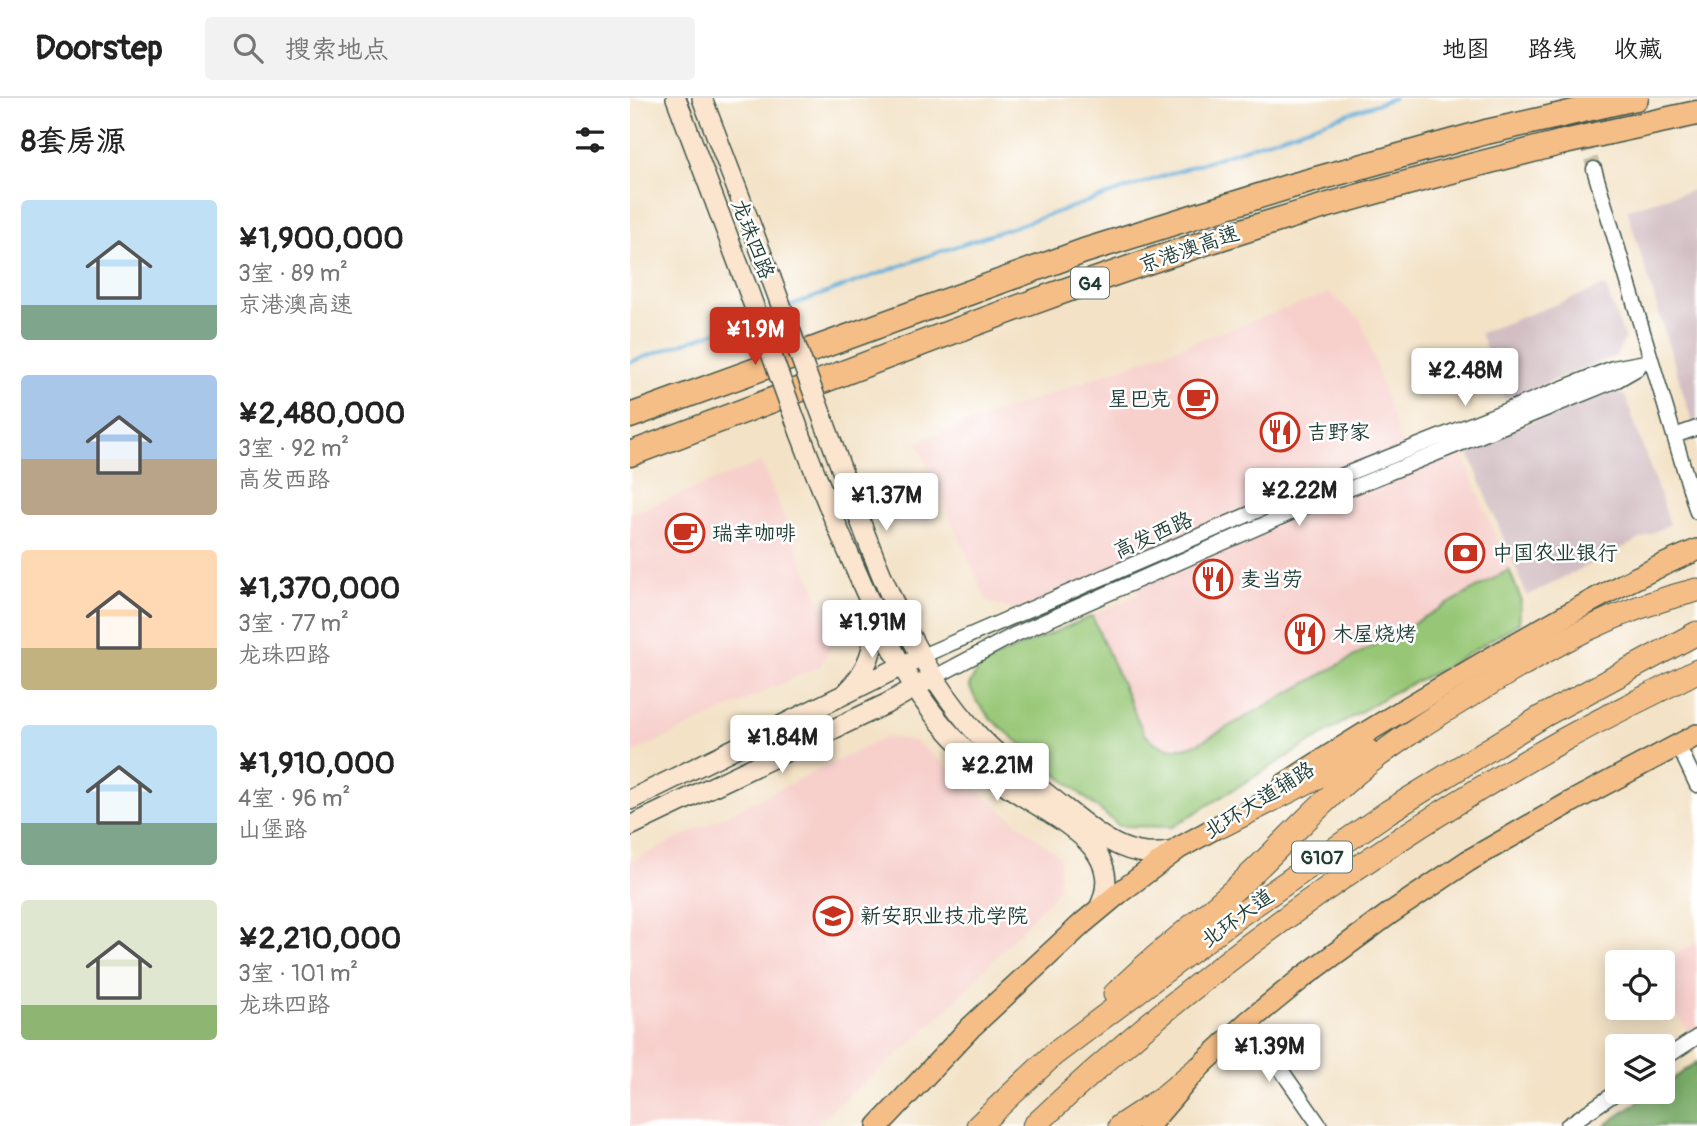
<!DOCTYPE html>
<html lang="zh">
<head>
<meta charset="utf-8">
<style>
	body { margin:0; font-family:Pangolin,"LXGW WenKai TC",sans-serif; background:#f2f2f2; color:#222; height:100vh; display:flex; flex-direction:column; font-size:26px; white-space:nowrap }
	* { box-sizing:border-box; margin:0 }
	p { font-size:23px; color:#767676 }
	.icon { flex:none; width:38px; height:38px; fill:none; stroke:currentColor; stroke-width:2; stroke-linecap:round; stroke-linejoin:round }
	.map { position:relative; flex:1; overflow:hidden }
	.details { display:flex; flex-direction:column; background:#fff; width:630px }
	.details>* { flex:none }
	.tools { position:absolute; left:975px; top:852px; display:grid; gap:14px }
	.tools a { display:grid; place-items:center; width:70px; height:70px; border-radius:7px; background:#fff; box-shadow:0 4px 18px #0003; font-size:35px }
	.price { position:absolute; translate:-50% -60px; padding:0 16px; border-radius:7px; background:#fff; color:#222; font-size:23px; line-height:46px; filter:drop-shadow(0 2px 4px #0008) }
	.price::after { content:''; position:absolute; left:50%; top:42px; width:21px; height:16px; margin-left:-10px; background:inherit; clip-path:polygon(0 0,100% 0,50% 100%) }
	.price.current { background:#c8321e; color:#fff }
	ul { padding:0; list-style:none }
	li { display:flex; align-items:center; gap:21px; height:175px; padding:0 21px }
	li span { display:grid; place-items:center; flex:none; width:196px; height:140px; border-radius:7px; color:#555 }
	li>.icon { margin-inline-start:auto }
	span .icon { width:84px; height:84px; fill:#fffc; stroke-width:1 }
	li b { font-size:30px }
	h2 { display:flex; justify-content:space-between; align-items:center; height:84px; padding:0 21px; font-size:30px }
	header { display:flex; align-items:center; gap:42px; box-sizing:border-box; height:98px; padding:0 35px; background:#fff; border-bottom:2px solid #e0e0e0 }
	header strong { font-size:33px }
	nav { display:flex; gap:38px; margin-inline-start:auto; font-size:24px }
	.search { width:490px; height:63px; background:#f2f2f2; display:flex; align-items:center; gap:18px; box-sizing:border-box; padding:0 24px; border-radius:7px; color:#767676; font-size:26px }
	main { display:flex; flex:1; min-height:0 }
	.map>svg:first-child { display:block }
	.built { fill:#f7d0cc }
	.industrial { fill:#d2bec3 }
	.green { fill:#97c776; stroke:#5b8255; stroke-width:2 }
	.forest { fill:#79ac67; stroke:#4c744e; stroke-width:2 }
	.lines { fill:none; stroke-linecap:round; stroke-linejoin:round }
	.stream { stroke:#5faed9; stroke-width:3.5 }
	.minor-tunnel { stroke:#c9c1a9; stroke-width:14; stroke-dasharray:14 7; stroke-linecap:butt }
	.minor-casing { stroke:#3f564a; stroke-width:17 }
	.secondary-casing { stroke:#3f564a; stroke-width:22 }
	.primary-casing { stroke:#3f564a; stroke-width:24 }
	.trunk-casing { stroke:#3f564a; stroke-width:25 }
	.motorway-casing { stroke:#3f564a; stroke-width:27 }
	.minor { stroke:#fff; stroke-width:14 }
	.secondary { stroke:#fbe5cf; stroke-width:19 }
	.primary { stroke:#f6be87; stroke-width:21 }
	.trunk { stroke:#f6be87; stroke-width:23 }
	.motorway { stroke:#f6be87; stroke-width:24 }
	.secondary-bridge-casing { stroke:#3f564a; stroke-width:22; stroke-linecap:butt }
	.motorway-bridge-casing { stroke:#3f564a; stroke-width:27; stroke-linecap:butt }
	.secondary-bridge { stroke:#fbe5cf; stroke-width:19 }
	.motorway-bridge { stroke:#f6be87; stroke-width:24 }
	.labels { text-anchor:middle; stroke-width:5; stroke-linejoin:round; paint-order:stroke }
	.shield { fill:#fff; stroke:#627771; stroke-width:2 }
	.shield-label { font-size:19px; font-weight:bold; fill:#1f3d34 }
	.street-label { font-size:21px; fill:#1f3d34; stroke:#fff }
	.poi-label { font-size:21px; fill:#1f3d34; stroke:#fff; text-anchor:start }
</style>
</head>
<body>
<header>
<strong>Doorstep</strong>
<div class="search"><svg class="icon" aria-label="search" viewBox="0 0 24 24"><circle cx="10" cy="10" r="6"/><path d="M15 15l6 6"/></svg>搜索地点</div>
<nav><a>地图</a><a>路线</a><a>收藏</a></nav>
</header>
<main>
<section class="details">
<h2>8套房源<svg class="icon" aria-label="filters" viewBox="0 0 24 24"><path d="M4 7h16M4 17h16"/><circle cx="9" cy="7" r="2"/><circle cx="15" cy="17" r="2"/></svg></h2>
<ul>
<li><span style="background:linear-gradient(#bfe0f5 75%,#7fa58c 0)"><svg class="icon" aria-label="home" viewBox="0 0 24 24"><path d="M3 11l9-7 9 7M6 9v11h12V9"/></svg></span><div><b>¥1,900,000</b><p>3室 · 89 m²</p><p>京港澳高速</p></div></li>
<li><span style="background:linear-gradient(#a9c7e8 60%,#b9a48a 0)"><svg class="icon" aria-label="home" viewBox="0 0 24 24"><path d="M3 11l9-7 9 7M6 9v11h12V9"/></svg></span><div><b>¥2,480,000</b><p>3室 · 92 m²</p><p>高发西路</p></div></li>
<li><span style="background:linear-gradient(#ffd9b3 70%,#c2b280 0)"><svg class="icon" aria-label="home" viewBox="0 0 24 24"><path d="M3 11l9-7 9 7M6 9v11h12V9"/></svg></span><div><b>¥1,370,000</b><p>3室 · 77 m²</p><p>龙珠四路</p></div></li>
<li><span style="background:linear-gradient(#bfe0f5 70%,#7fa58c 0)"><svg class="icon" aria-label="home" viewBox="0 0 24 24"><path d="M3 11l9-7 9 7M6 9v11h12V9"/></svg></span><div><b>¥1,910,000</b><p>4室 · 96 m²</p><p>山堡路</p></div></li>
<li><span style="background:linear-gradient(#dfe7d0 75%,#8fb573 0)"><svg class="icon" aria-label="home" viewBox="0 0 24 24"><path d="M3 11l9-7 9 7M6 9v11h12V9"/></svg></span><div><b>¥2,210,000</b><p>3室 · 101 m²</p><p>龙珠四路</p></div></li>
</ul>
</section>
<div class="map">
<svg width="1067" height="1028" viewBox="0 0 1067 1028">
	<rect width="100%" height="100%" fill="#fff"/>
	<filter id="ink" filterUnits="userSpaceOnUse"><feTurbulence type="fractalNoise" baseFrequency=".0143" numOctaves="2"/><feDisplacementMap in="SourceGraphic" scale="14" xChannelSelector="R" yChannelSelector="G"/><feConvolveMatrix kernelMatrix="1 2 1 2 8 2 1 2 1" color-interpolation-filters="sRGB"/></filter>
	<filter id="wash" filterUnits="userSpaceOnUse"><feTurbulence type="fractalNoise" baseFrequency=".00686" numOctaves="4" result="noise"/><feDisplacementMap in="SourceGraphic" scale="28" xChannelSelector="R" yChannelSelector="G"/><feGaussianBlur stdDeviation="1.57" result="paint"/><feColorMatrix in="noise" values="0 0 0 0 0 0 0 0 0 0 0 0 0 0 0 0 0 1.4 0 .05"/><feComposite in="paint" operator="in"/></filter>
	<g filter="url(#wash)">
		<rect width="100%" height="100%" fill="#f3e2c6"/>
		<path class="built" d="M699 195 731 222 780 374 831 353 891 501 889 525 814 570 760 596 542 729 489 728 361 621 347 604 339 588 348 570 373 556 509 497 497 468 386 513 357 503 287 344Z
			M131 364 206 541 190 568 0 656V416Z
			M256 639 285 643 430 759V790L330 898 277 949 183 1028H0V764Z
			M1067 843V929L1059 934 1033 895V867Z"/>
		<path class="industrial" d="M1067 91V340L997 111Z
			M975 188 995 241 986 258 875 301 850 235Z
			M982 292 995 298 1040 426 897 498 837 350Z"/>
		<path class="green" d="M879 472 891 501 889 525 814 570 760 596 542 729 489 728 361 621 347 604 339 588 348 570 373 556 462 518 514 636C531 652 546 654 567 646Z"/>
		<path class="forest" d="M1067 964V1028H974L1023 994H1032L1033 988Z"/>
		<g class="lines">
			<path class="stream" d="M157 209 303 156 764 0
				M0 264 120 222"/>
		</g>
	</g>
	<g filter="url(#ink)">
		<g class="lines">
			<path class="minor-tunnel" d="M943 0 964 71"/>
			<defs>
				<path id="minor" d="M964 71 1067 414
					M1044 338 1067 330
					M292 558 661 398 983 270 1021 263
					M305 579 384 537 667 412 987 282 1008 270
					M1048 647 1067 687
					M618 924 690 1028
					M1032 962 1067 939
					M937 1028 987 994"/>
				<path id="secondary" d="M46 0 117 189
					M72 0 141 180
					M195 326C235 434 270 553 350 639 375 665 405 686 432 708 469 736 495 764 545 753
					M170 335C190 389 212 441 235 493 260 548 286 603 330 646 343 660 357 674 373 685 415 717 504 747 467 814
					M217 593C237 574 248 546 242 519
					M0 702 282 563
					M0 728 256 606 295 584"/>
				<path id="primary" d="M655 686C728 638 803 594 878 550 940 515 1001 479 1067 452
					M248 1028 341 929 453 825 489 795 549 750 605 719
					M518 1028 567 971 618 924 672 880 759 816 838 763 941 704 1067 637"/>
				<path id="trunk" d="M591 728 738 653
					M485 896C523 858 565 827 605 791 643 757 677 718 716 684 758 647 807 617 856 588 927 545 984 512 1067 492
					M348 1028 423 957 604 821 758 714 913 618 1067 535
					M404 1028C563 878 745 748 935 641 978 617 1023 596 1067 573
					M490 1028 531 1001 567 971"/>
				<path id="motorway" d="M974 7 1006 0
					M979 34 1067 15
					M0 318 454 153 661 88 856 34 923 19
					M0 356C214 276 427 189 645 123 739 94 835 69 930 45"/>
			</defs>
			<use href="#minor" class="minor-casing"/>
			<use href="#secondary" class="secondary-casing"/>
			<use href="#primary" class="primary-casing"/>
			<use href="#trunk" class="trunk-casing"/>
			<use href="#motorway" class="motorway-casing"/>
			<use href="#minor" class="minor"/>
			<use href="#secondary" class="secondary"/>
			<use href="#primary" class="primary"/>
			<use href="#trunk" class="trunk"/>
			<use href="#motorway" class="motorway"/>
			<defs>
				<path id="secondary-bridge" d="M141 180 195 326
					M117 189 170 335"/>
				<path id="motorway-bridge" d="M923 19 974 7
					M930 45 979 34"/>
			</defs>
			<use href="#secondary-bridge" class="secondary-bridge-casing"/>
			<use href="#motorway-bridge" class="motorway-bridge-casing"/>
			<use href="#secondary-bridge" class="secondary-bridge"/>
			<use href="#motorway-bridge" class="motorway-bridge"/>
		</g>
	</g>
	<defs>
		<symbol id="cafe-ring" viewBox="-11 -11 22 22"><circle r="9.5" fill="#fff" stroke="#c8321e" stroke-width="1.5"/><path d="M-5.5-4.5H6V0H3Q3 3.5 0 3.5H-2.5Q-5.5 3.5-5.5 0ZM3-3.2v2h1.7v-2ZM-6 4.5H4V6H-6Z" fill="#c8321e"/></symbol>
		<symbol id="restaurant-ring" viewBox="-11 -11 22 22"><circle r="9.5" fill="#fff" stroke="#c8321e" stroke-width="1.5"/><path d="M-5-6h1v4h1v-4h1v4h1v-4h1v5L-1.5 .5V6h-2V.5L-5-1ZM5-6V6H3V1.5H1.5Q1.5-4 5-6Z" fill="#c8321e"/></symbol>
		<symbol id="bank-ring" viewBox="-11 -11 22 22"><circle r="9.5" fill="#fff" stroke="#c8321e" stroke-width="1.5"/><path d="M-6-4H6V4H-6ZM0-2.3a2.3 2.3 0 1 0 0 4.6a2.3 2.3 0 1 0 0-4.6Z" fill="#c8321e"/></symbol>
		<symbol id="university-ring" viewBox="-11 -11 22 22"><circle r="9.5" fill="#fff" stroke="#c8321e" stroke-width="1.5"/><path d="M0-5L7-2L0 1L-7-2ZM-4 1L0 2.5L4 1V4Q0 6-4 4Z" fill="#c8321e"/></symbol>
	</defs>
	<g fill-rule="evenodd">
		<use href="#cafe-ring" x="546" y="279" width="44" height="44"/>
		<use href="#restaurant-ring" x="628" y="312" width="44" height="44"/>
		<use href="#cafe-ring" x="33" y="413" width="44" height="44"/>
		<use href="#bank-ring" x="813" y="433" width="44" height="44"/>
		<use href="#restaurant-ring" x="561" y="459" width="44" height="44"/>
		<use href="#restaurant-ring" x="653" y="514" width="44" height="44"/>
		<use href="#university-ring" x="181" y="796" width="44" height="44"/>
	</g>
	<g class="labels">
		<g class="shield">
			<rect x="441" y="169.5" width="38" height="31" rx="5"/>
			<rect x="662" y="743.5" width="60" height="31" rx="5"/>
		</g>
		<g class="shield-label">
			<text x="460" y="192">G4</text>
			<text x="692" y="766">G107</text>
		</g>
		<g class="street-label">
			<text transform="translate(123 141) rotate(69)" y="7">龙珠四路</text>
			<text transform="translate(559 151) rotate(-19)" y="7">京港澳高速</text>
			<text transform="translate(523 437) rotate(-24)" y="7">高发西路</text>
			<text transform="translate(629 702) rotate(-32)" y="7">北环大道辅路</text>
			<text transform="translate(607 820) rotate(-36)" y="7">北环大道</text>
		</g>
		<g class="poi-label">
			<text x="541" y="308" text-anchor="end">星巴克</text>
			<text x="677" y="341">吉野家</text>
			<text x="82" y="442">瑞幸咖啡</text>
			<text x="862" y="462">中国农业银行</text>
			<text x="610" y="488">麦当劳</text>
			<text x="702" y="543">木屋烧烤</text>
			<text x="230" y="825">新安职业技术学院</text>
		</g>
	</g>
</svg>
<div class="tools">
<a><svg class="icon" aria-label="locate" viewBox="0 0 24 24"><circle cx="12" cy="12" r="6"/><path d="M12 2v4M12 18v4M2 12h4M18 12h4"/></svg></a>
<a><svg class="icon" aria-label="layers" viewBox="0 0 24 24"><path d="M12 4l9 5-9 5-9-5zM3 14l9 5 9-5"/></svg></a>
</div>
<b class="price current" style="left:125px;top:269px">¥1.9M</b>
<b class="price" style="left:835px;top:310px">¥2.48M</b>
<b class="price" style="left:669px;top:430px">¥2.22M</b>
<b class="price" style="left:256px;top:435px">¥1.37M</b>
<b class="price" style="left:242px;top:562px">¥1.91M</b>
<b class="price" style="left:152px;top:677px">¥1.84M</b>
<b class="price" style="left:367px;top:705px">¥2.21M</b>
<b class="price" style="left:639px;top:986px">¥1.39M</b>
</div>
</main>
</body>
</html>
